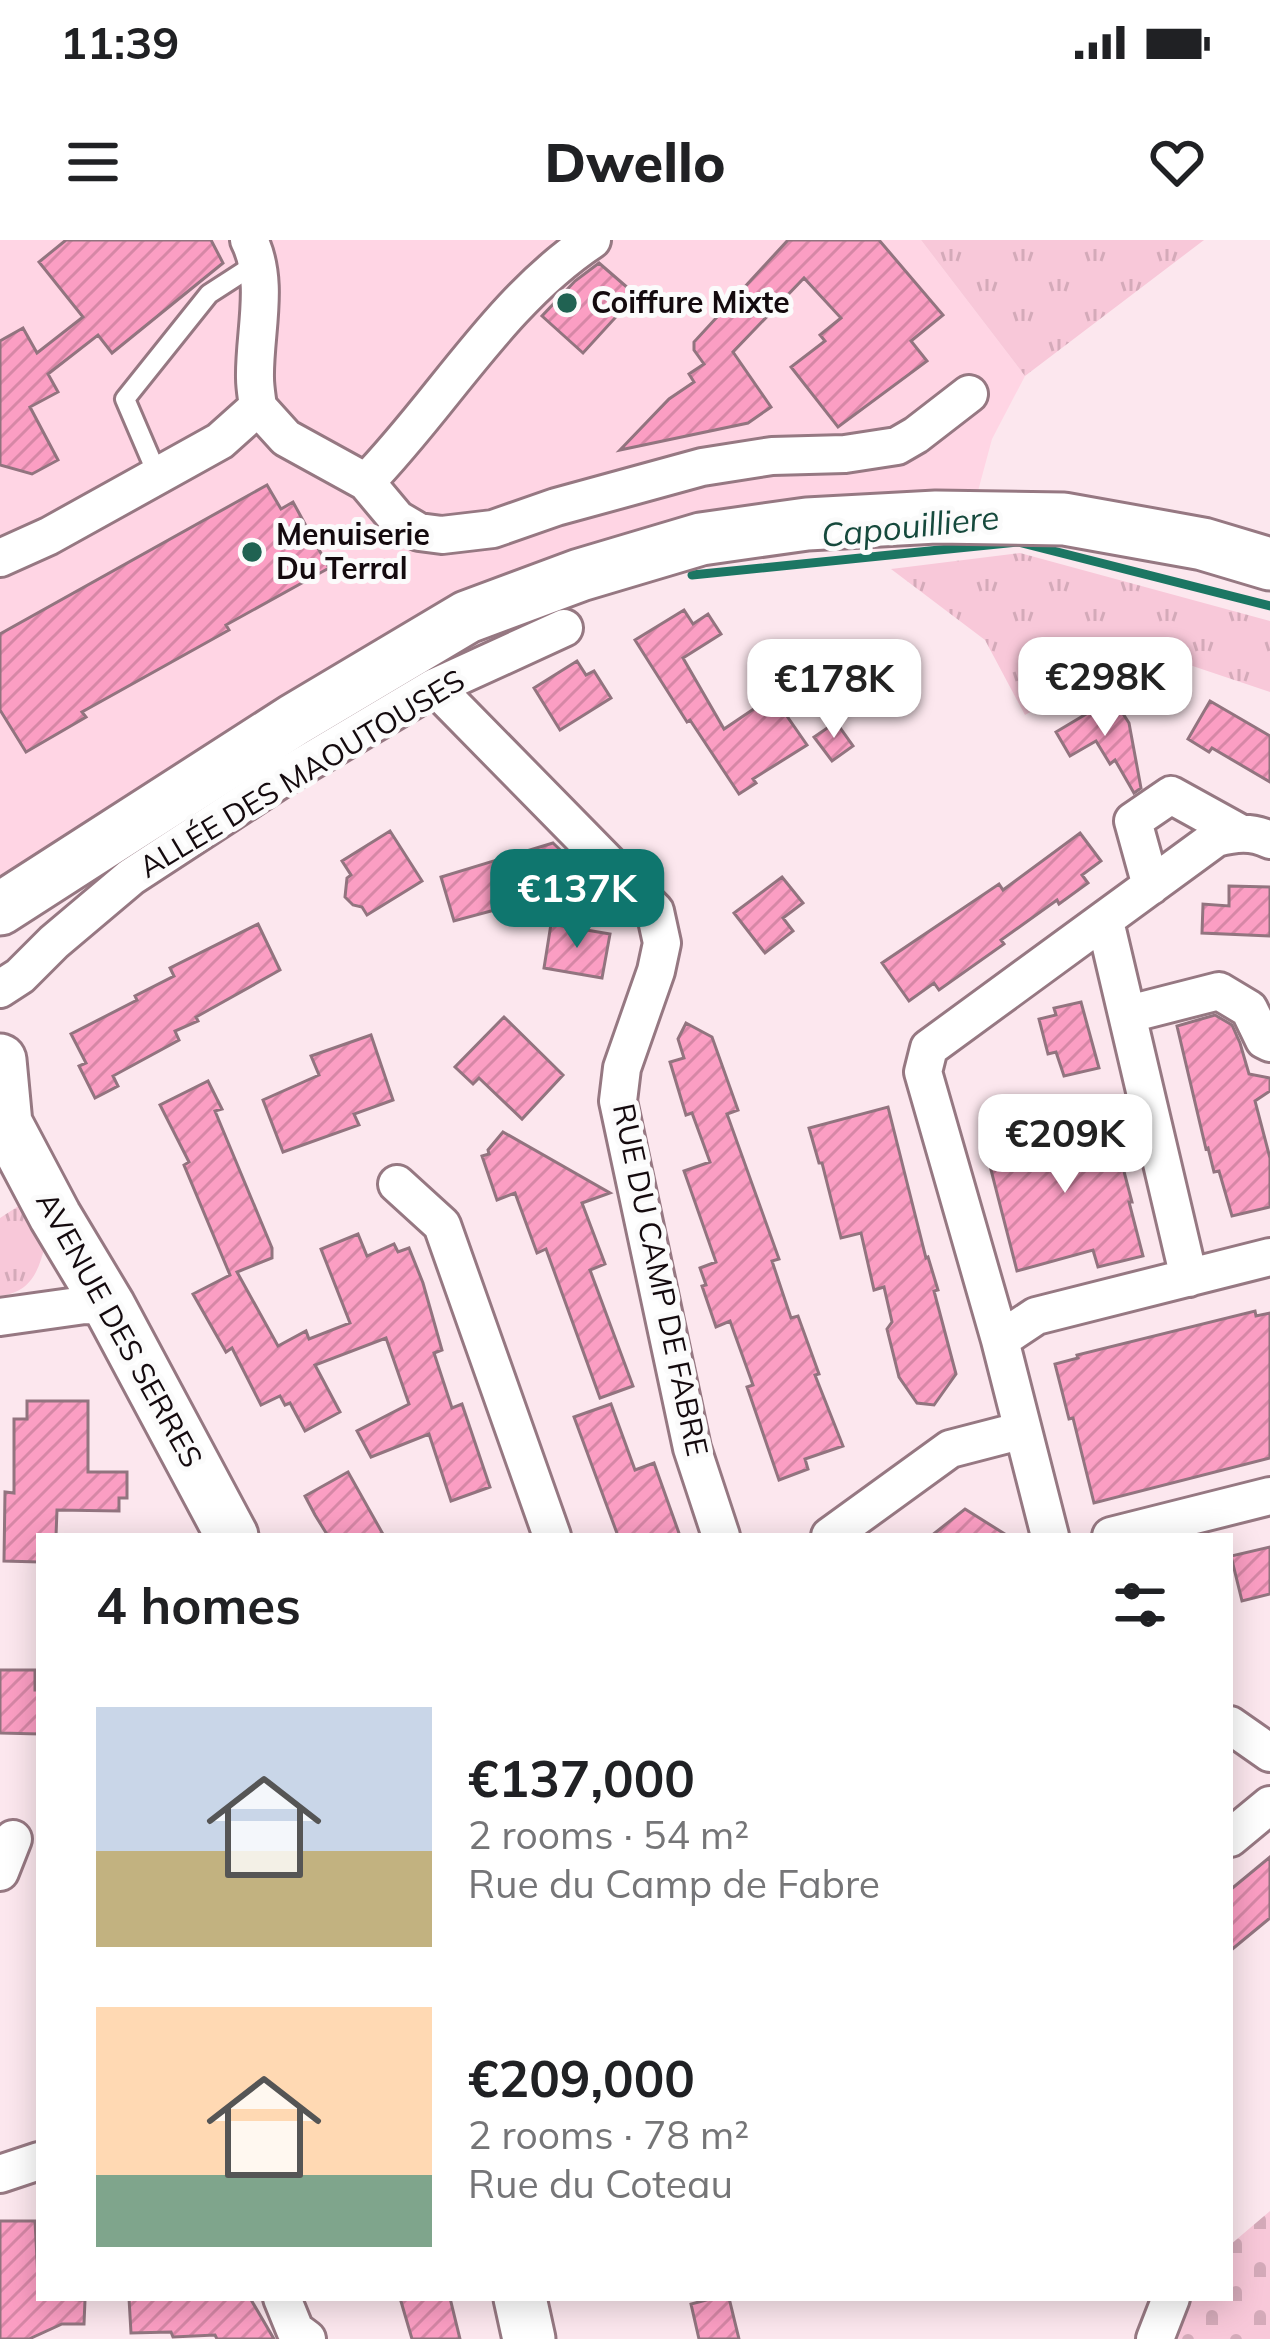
<!DOCTYPE html>
<html lang="en">
<head>
<meta charset="utf-8">
<style>
	body { margin:0; font-family:Mulish,sans-serif; background:#f6f6f6; color:#202124; height:100vh; display:flex; flex-direction:column; font-size:45px; white-space:nowrap }
	* { box-sizing:border-box; margin:0 }
	p { font-size:39px; color:#757577 }
	.icon { flex:none; width:66px; height:66px; fill:none; stroke:currentColor; stroke-width:2; stroke-linecap:round; stroke-linejoin:round }
	.map { position:relative; flex:1; overflow:hidden }
	.side { position:absolute; left:36px; top:1293px; width:1197px; height:768px; display:flex; flex-direction:column; background:#fff; border-radius:0px; box-shadow:0 6px 30px #0003 }
	.side>* { flex:none }
	.price { position:absolute; translate:-50% -102px; padding:0 27px; border-radius:24px; background:#fff; color:#222; font-size:39px; line-height:78px; filter:drop-shadow(0 3px 6px #0008) }
	.price::after { content:''; position:absolute; left:50%; top:72px; width:36px; height:27px; margin-left:-18px; background:inherit; clip-path:polygon(0 0,100% 0,50% 100%) }
	.price.active { background:#0f766e; color:#fff }
	ul { padding:0; list-style:none }
	li { display:flex; align-items:center; gap:36px; height:300px; padding:0 60px }
	li span { display:grid; place-items:center; flex:none; width:336px; height:240px; border-radius:0px; color:#555 }
	li>.icon { margin-inline-start:auto }
	span .icon { width:144px; height:144px; fill:#fffc; stroke-width:1 }
	li b { font-size:51px }
	h2 { display:flex; justify-content:space-between; align-items:center; height:144px; padding:0 60px; font-size:51px }
	.status { display:flex; justify-content:space-between; align-items:center; height:84px; padding:0 60px; background:#fff; direction:ltr }
	.status svg { height:33px; fill:currentColor }
	header { display:flex; justify-content:space-between; align-items:center; height:156px; padding:0 60px; background:#fff; font-size:54px; font-weight:800 }
	.map>svg:first-child { display:block }
	.built { fill:#ffd5e4 }
	.grass { fill:url(#grass-tufts) }
	.cemetery { fill:url(#cemetery-stones) }
	.lines { fill:none; stroke-linecap:round; stroke-linejoin:round }
	.stream { stroke:#1c7663; stroke-width:9 }
	.building { fill:url(#building-hatch); stroke:#92747f; stroke-width:3 }
	.lane-casing { stroke:#967882; stroke-width:24 }
	.street-casing { stroke:#967882; stroke-width:42 }
	.secondary-casing { stroke:#967882; stroke-width:57 }
	.lane { stroke:#fff; stroke-width:18 }
	.street { stroke:#fff; stroke-width:36 }
	.secondary { stroke:#fff; stroke-width:51 }
	.poi-dot { fill:#206252; stroke:#fbfbfb; stroke-width:4.5 }
	.labels { text-anchor:middle; stroke-width:10; stroke-linejoin:round; paint-order:stroke }
	.poi-label { font-size:30px; font-weight:bold; fill:#140a0e; stroke:#fbfbfb; text-anchor:start }
	.street-label { font-size:30px; fill:#140a0e; stroke:#fbfbfb }
	.water-label { font-size:33px; font-style:italic; fill:#15493c; stroke:#fbfbfb }
</style>
</head>
<body>
<div class="status"><b>11:39</b><svg viewBox="0 0 49 12"><path d="M0 12V9h3v3zM5 12V6h3v6zM10 12V3h3v9zM15 12V0h3v12zM26 1h20v11H26zM47 4h2v5h-2z"/></svg></div>
<header><svg class="icon" aria-label="menu" viewBox="0 0 24 24"><path d="M4 6h16M4 12h16M4 18h16"/></svg>Dwello<svg class="icon" aria-label="heart" viewBox="0 0 24 24"><path d="M12 20l-8-8c-3-5 5-10 8-4 3-6 11-1 8 4z"/></svg></header>
<div class="map">
<svg width="1270" height="2099" viewBox="0 0 1270 2099">
	<defs>
		<pattern id="grass-tufts" width="24" height="20" patternUnits="userSpaceOnUse" patternTransform="scale(3)"><rect width="24" height="20" fill="#f8c8d9"/><path d="M3 7l-1-3M5 7V3M7 7l1-3M15 17l-1-3M17 17v-4M19 17l1-3" fill="none" stroke="#d4aab9"/></pattern>
		<pattern id="cemetery-stones" width="16" height="16" patternUnits="userSpaceOnUse" patternTransform="scale(3)"><rect width="16" height="16" fill="#f8c8d9"/><path d="M2 7V4a2 2 0 0 1 4 0v3zM10 15v-3a2 2 0 0 1 4 0v3z" fill="#d4aab9"/></pattern>
		<pattern id="building-hatch" width="6" height="6" patternUnits="userSpaceOnUse" patternTransform="scale(3)"><rect width="6" height="6" fill="#fb9ec3"/><path d="M-1 1l2-2M0 6l6-6M5 7l2-2" fill="none" stroke="#d687a6"/></pattern>
	</defs>
	<rect width="100%" height="100%" fill="#fce7ee"/>
	<path class="built" d="M0 0H921L1025 136 992 199 978 251 712 274 475 355 0 664Z"/>
	<path class="grass" d="M921 0H1204L1025 136Z
		M1020 313 1270 381V452L1142 409 1025 475 985 400 891 329Z
		M20 965 45 1006C38 1032 31 1052 0 1056V978Z"/>
	<path class="cemetery" d="M1270 1971V2099H1174L1190 2058H1230V2005Z"/>
	<g class="lines">
		<path class="stream" d="M692 335 1018 302 1270 366"/>
	</g>
	<path class="building" d="M66 0H211L223 23 112 113 98 95 48 134 58 152 30 167 58 220 32 234 0 225V101L23 88 37 113 83 77 39 22Z
		M788 0H879L943 75 911 101 927 121 838 187 791 127 825 101 820 95 841 78 804 38 733 112 771 167 748 183 620 210 669 159 694 142 689 134 704 124 694 110V102Z
		M599 23 636 55 583 113 542 76 575 41Z
		M267 245 281 269 293 262 329 328 226 385 229 390 82 472 86 477 26 512 0 470V394Z
		M684 370 693 384 708 374 721 394 683 418 724 489 773 456 807 505 753 539 756 543 739 554 690 480 687 482 635 400Z
		M577 421 586 435 594 431 611 458 560 490 534 448Z
		M1113 458 1129 483 1141 548 1134 553 1115 520 1110 524 1096 501 1070 516 1056 492Z
		M1210 461 1270 496V542L1212 508 1209 512 1188 499Z
		M836 482 853 506 832 521 814 497Z
		M390 591 422 641 367 675 362 667 353 665 345 657 347 638 351 635 342 621Z
		M1080 593 1101 621 1082 635 1088 643 1059 664 1057 660 1001 700 1004 704 939 750 934 743 909 761 882 723 999 644 1003 650Z
		M553 603 579 628 528 643 532 660 454 681 441 637Z
		M782 637 803 663 783 678 793 691 765 713 734 673Z
		M1229 646 1270 647V696L1202 693 1203 664 1229 666Z
		M258 684 280 730 196 777 198 781 175 791 179 800 113 836 118 846 95 858 79 826 86 823 71 794 137 760 135 756 174 736 170 728Z
		M551 684 610 694 602 738 544 728Z
		M1081 762 1099 828 1064 836 1056 812 1048 814 1039 779 1056 775 1054 768Z
		M1215 775 1232 785 1240 803 1249 834 1270 838V851L1255 861 1270 918V967L1232 976 1219 931 1214 932 1208 908 1206 909 1177 786Z
		M504 777 563 835 522 879 479 838 473 844 455 827Z
		M686 783 712 797 738 870 727 874 779 1019 772 1021 791 1078 798 1076 819 1134 815 1135 843 1206 805 1219 808 1229 779 1240 747 1147 753 1145 730 1081 716 1087 702 1046 706 1045 700 1028 716 1022 684 931 710 922 692 873 686 875 670 822 684 818 678 799Z
		M371 795 393 860 354 874 359 885 283 912 263 860 319 835 311 816Z
		M208 841 222 869 215 871 272 1008V1018L237 1032 278 1106 306 1091 309 1099 350 1083 321 1009 358 994 367 1016 394 1004 398 1012 409 1008 423 1043 442 1110 434 1113 452 1168 462 1164 490 1247 451 1261 429 1194 371 1217 357 1191 409 1164 386 1098 315 1125 340 1172 305 1191 290 1163 285 1165 280 1156 261 1165 232 1108 226 1112 193 1054 230 1035 184 925 189 922 160 865Z
		M888 867 926 1018 928 1017 938 1050 934 1051 956 1134 934 1165 917 1163 899 1137 887 1089 892 1082 884 1047 874 1050 861 993 841 998 822 923H819L809 888Z
		M1110 878 1132 962H1129L1143 1016 1098 1027 1093 1010 1017 1031 990 926 995 924 988 898 1023 889 1026 900Z
		M503 892 610 953 582 963 605 1024 590 1030 633 1146 600 1158 546 1009 537 1013 515 953 497 960 482 916 489 914 488 910Z
		M1255 1071 1256 1076 1270 1073V1218L1094 1263 1073 1178 1069 1179 1055 1124 1078 1118 1077 1115Z
		M27 1161H88V1232H127V1258H119V1271L57 1270 56 1296H39V1322L4 1321 5 1252 14 1253V1179H27Z
		M611 1164 635 1230 654 1223 680 1296H618L574 1177Z
		M348 1232 384 1296H328L315 1275 305 1256Z
		M965 1269 1008 1296H931Z
		M1270 1307V1354L1242 1361 1231 1316Z
		M0 1430H35V1450H39V1494L0 1493Z
		M1270 1617V1678L1230 1711V1650Z
		M0 1981H35L39 2058 85 2060 84 2084H62L29 2099H0Z
		M129 2058H250L274 2099H217L215 2095 173 2097 171 2092 131 2093Z
		M400 2058H450L460 2099H412Z
		M714 2058H729L739 2099H699L691 2064Z"/>
	<g class="lines">
		<defs>
			<path id="lane" d="M158 236 125 159 209 54 257 23"/>
			<path id="street" d="M249 0C270 42 254 93 255 138 255 148 257 158 258 167
				M258 167 286 198 366 242 397 279 419 292 442 295 493 289 556 267 702 227 772 216 845 214 897 206 916 195 969 154
				M366 242C442 164 500 61 592 0
				M0 318 49 296 220 201 258 167
				M435 447 655 671 662 703 656 731 622 828 618 861 692 1208 721 1296
				M1151 646 1133 581 1171 555 1238 592
				M1105 681 1189 1038
				M0 749 20 736 54 702 131 637 287 535 435 447 564 388
				M1129 774 1219 751 1249 769 1264 800 1270 803
				M397 944 442 985 552 1296
				M0 1077 85 1065 109 1066
				M1000 1100 1036 1076 1270 1017
				M830 1296 950 1209 1023 1190
				M1050 1296 1000 1100 923 832 929 808 1216 598C1235 593 1252 591 1270 600
				M1111 1296 1270 1256
				M1230 1485 1270 1513
				M1230 1598 1270 1565
				M0 1632 13 1599
				M0 1934 39 1921
				M282 2058 295 2090 307 2099
				M1155 2099 1171 2058"/>
			<path id="secondary" d="M0 669 294 480 467 377 580 335 701 299 807 284 936 277 1064 279 1203 304 1270 324
				M0 820 6 884
				M0 872 55 976 109 1066 232 1296
				M520 2058 529 2099"/>
		</defs>
		<use href="#lane" class="lane-casing"/>
		<use href="#street" class="street-casing"/>
		<use href="#secondary" class="secondary-casing"/>
		<use href="#lane" class="lane"/>
		<use href="#street" class="street"/>
		<use href="#secondary" class="secondary"/>
	</g>
	<g class="poi-dot">
		<circle cx="567" cy="63" r="12"/>
		<circle cx="252" cy="312" r="12"/>
	</g>
	<g class="labels">
		<g class="poi-label">
			<text x="591" y="73">Coiffure Mixte</text>
			<text x="276" y="305">Menuiserie<tspan x="276" dy="34">Du Terral</tspan></text>
		</g>
		<g class="street-label">
			<text transform="translate(302 534) rotate(-31)" y="10">ALLÉE DES MAOUTOUSES</text>
			<text transform="translate(660 1040) rotate(78)" y="10">RUE DU CAMP DE FABRE</text>
			<text transform="translate(119 1090) rotate(61)" y="10">AVENUE DES SERRES</text>
		</g>
		<g class="water-label">
			<text transform="translate(910 286) rotate(-6)" y="12">Capouilliere</text>
		</g>
	</g>
</svg>
<b class="price" style="left:1105px;top:499px">€298K</b>
<b class="price" style="left:834px;top:501px">€178K</b>
<b class="price active" style="left:577px;top:711px">€137K</b>
<b class="price" style="left:1065px;top:956px">€209K</b>
<section class="side">
<h2>4 homes<svg class="icon" aria-label="filters" viewBox="0 0 24 24"><path d="M4 7h16M4 17h16"/><circle cx="9" cy="7" r="2"/><circle cx="15" cy="17" r="2"/></svg></h2>
<ul>
<li><span style="background:linear-gradient(#c9d6e8 60%,#c2b280 0)"><svg class="icon" aria-label="home" viewBox="0 0 24 24"><path d="M3 11l9-7 9 7M6 9v11h12V9"/></svg></span><div><b>€137,000</b><p>2 rooms · 54 m²</p><p>Rue du Camp de Fabre</p></div></li>
<li><span style="background:linear-gradient(#ffd9b3 70%,#7fa58c 0)"><svg class="icon" aria-label="home" viewBox="0 0 24 24"><path d="M3 11l9-7 9 7M6 9v11h12V9"/></svg></span><div><b>€209,000</b><p>2 rooms · 78 m²</p><p>Rue du Coteau</p></div></li>
</ul>
</section>
</div>
</body>
</html>
